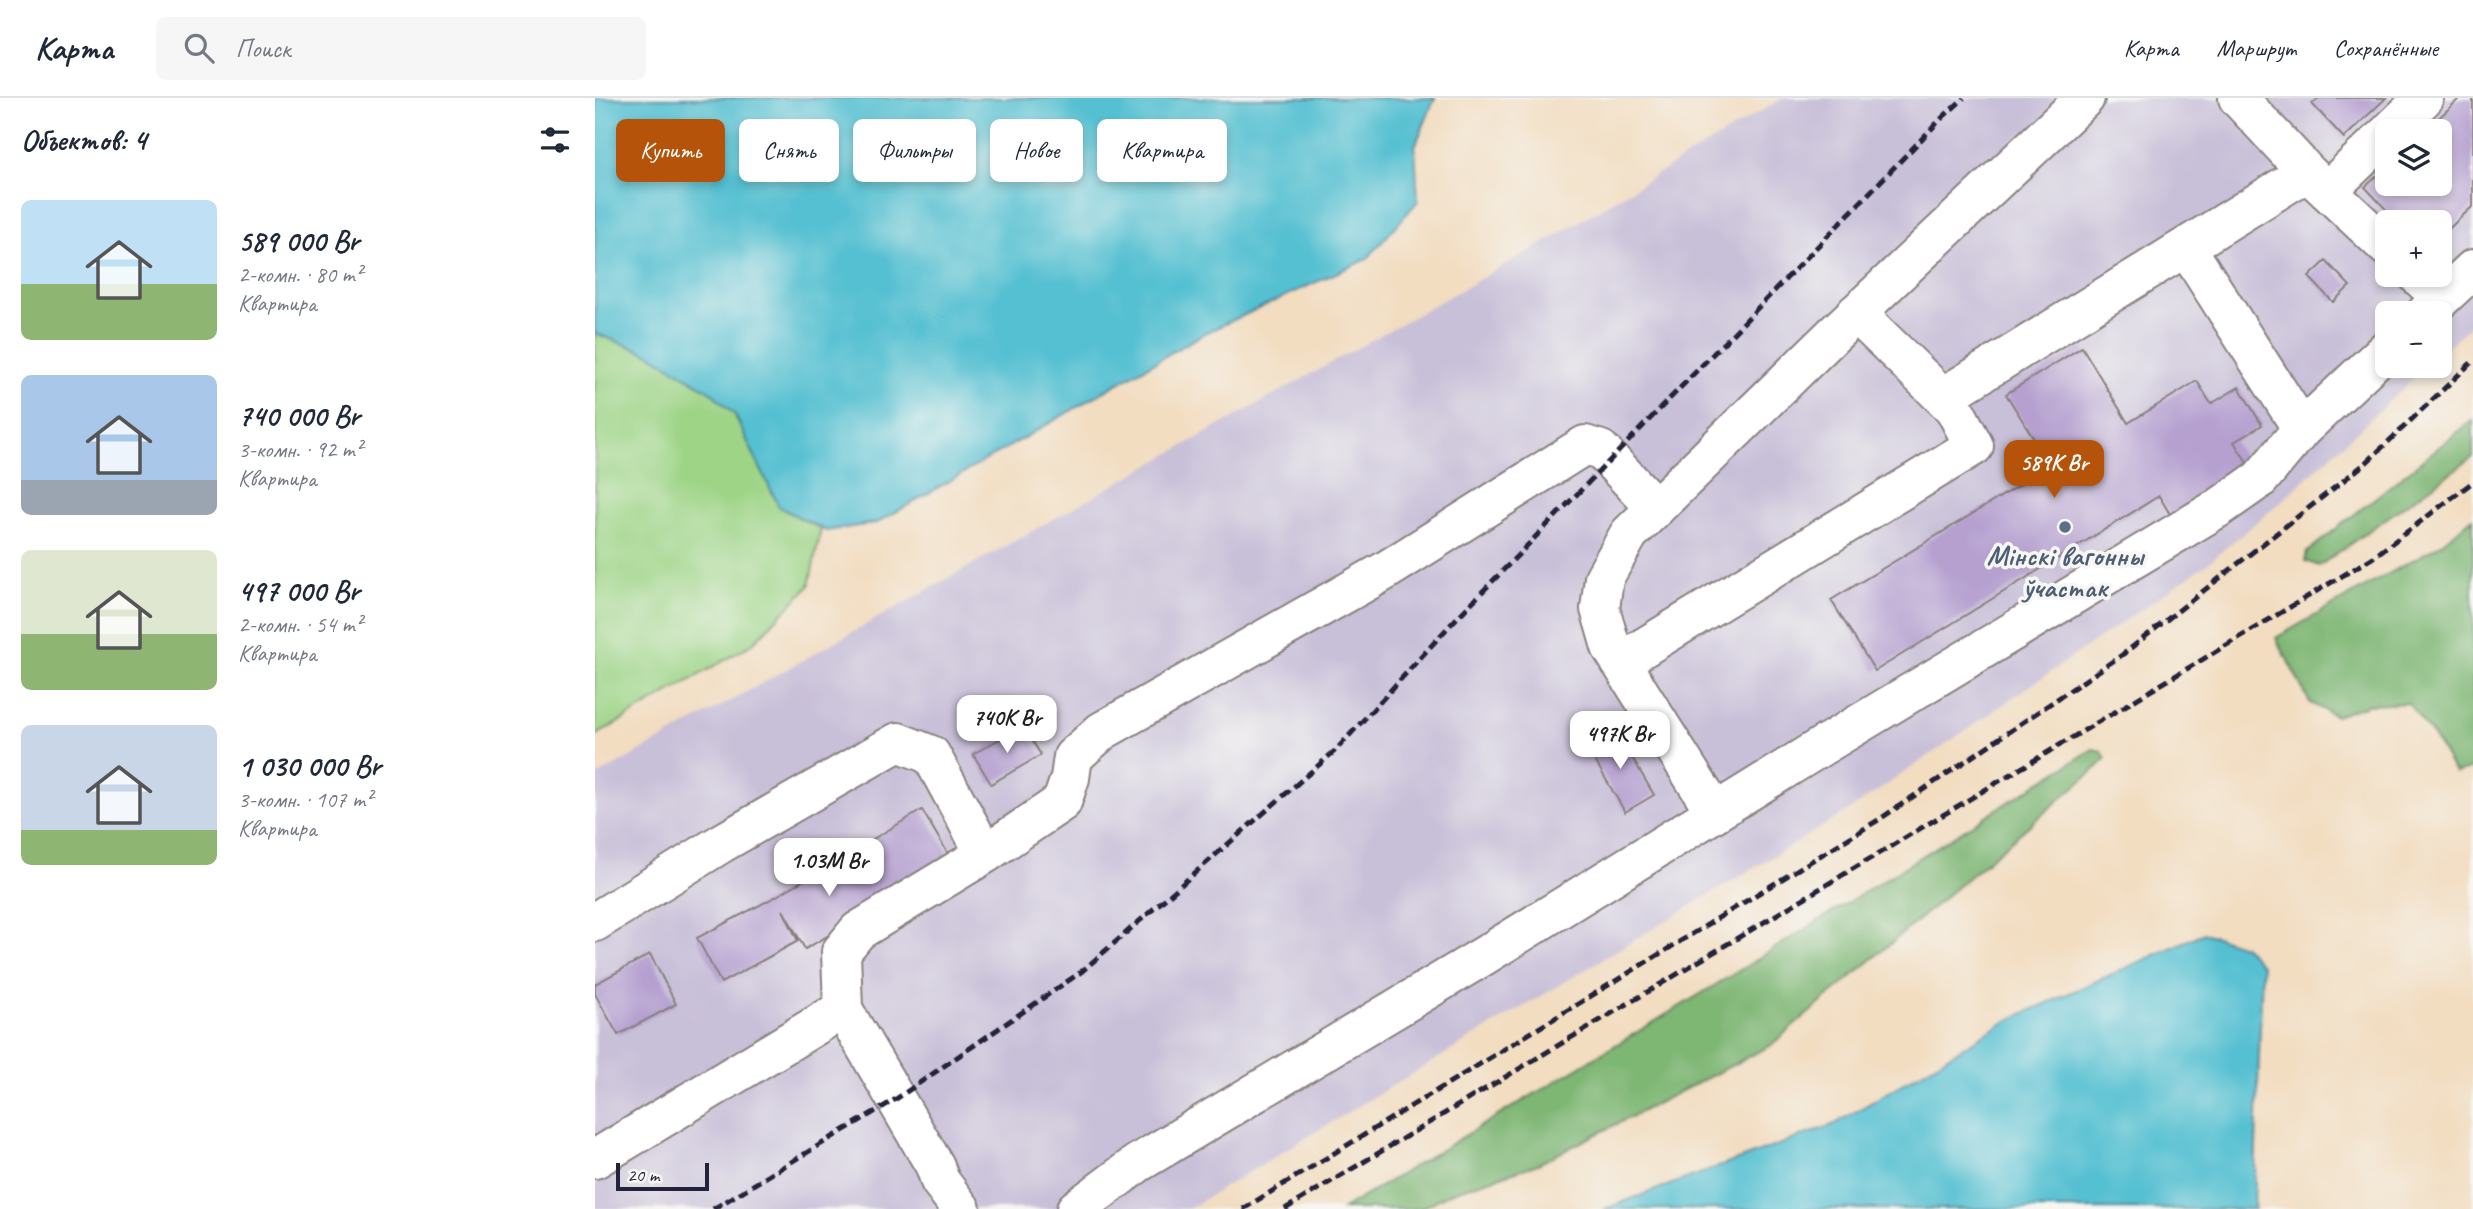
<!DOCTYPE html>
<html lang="ru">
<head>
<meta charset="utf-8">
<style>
	body { margin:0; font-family:Caveat,sans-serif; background:#f6f6f7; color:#1f2937; height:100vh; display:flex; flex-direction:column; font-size:26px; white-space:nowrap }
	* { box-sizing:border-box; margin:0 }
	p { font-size:23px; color:#747a83 }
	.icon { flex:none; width:38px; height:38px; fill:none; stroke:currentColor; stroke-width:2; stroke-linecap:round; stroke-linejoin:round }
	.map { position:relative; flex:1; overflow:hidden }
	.drawer { display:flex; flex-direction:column; background:#fff; width:595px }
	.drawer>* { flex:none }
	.guide { position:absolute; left:21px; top:21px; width:665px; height:63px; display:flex; gap:14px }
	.controls { position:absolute; left:1780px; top:21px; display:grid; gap:14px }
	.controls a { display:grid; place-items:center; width:77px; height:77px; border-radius:10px; background:#fff; box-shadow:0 4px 10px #0003; font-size:35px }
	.scale { position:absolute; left:21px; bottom:18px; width:93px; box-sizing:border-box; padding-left:7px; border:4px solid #22223b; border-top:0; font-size:19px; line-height:24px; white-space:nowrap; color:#22223b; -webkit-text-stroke:5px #f6f6f2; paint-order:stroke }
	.price { position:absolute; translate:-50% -60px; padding:0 16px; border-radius:14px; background:#fff; color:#222; font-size:23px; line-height:46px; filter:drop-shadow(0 2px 4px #0008) }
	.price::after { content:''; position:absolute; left:50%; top:42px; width:21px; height:16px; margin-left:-10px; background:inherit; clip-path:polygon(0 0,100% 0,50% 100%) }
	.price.active { background:#b45309; color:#fff }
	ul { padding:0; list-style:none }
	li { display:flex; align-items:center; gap:21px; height:175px; padding:0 21px }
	li span { display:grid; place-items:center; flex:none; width:196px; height:140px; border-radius:10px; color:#555 }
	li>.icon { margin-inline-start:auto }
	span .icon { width:84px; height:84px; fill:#fffc; stroke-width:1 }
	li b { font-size:30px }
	h2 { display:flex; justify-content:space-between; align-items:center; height:84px; padding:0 21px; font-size:30px }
	.chip { padding:0 24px; border-radius:10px; background:#fff; box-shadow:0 4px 10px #0003; font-size:24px; line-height:63px }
	.chip.active { background:#b45309; color:#fff }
	header { display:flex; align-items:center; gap:42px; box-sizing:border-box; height:98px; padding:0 35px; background:#fff; border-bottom:2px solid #e0e1e3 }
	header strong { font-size:33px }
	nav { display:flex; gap:38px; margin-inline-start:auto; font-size:24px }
	.search { width:490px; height:63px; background:#f6f6f7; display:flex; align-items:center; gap:18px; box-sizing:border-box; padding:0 24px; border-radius:10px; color:#747a83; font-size:26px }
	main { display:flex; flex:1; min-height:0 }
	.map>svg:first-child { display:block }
	.industrial { fill:#c8bfd8; fill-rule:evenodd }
	.green { fill:#9dd486; stroke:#607b60; stroke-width:2 }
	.forest { fill:#7eb673; stroke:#506c57; stroke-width:2 }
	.water { fill:#55c0d1; stroke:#3c7186; stroke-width:2 }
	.building { fill:#b5a0d0 }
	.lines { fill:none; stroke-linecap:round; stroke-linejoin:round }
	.minor-casing { stroke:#8a807e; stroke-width:42 }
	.minor { stroke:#fff; stroke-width:38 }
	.rail { stroke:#22223b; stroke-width:5; stroke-dasharray:10 5; stroke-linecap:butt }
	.service-dot { fill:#5c6f8a; stroke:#f6f6f2; stroke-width:2.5 }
	.labels { text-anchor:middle; stroke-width:7; stroke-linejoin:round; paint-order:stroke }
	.service-label { font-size:28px; font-weight:bold; fill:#4e5e75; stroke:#f6f6f2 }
</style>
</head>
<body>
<header>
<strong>Карта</strong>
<div class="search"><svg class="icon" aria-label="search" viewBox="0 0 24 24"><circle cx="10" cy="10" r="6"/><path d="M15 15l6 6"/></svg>Поиск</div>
<nav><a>Карта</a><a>Маршрут</a><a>Сохранённые</a></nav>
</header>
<main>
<section class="drawer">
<h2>Объектов: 4<svg class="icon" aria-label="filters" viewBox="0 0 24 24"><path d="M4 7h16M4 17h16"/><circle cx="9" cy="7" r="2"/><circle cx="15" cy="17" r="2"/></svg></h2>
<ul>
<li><span style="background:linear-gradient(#bfe0f5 60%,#8fb573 0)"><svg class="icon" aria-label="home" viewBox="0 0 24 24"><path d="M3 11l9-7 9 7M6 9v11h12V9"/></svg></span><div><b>589 000 Br</b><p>2-комн. · 80 m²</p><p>Квартира</p></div></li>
<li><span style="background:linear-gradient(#a9c7e8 75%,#9aa5b1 0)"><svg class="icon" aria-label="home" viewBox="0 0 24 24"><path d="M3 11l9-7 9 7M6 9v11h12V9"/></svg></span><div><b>740 000 Br</b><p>3-комн. · 92 m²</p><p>Квартира</p></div></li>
<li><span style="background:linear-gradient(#dfe7d0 60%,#8fb573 0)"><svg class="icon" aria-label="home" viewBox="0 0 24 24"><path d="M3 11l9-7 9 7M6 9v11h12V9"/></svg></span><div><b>497 000 Br</b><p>2-комн. · 54 m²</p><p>Квартира</p></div></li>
<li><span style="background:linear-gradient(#c9d6e8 75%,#8fb573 0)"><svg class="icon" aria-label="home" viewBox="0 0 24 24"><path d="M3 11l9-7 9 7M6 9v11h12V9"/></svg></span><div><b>1 030 000 Br</b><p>3-комн. · 107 m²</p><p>Квартира</p></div></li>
</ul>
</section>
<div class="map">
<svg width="1878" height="1111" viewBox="0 0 1878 1111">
	<rect width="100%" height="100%" fill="#f6f6f2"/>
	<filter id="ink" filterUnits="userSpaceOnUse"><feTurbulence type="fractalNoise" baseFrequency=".0143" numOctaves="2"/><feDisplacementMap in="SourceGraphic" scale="14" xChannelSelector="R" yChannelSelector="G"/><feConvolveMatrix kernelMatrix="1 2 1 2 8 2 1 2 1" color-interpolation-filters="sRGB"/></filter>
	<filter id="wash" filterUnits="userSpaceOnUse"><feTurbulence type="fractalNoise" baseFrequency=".00686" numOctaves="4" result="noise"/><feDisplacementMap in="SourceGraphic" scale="28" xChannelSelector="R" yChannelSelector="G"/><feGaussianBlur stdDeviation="1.57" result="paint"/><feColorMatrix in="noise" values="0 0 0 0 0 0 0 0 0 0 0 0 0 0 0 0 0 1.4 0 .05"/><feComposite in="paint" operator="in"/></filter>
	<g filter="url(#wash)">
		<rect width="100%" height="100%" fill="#f2ddc1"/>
		<path class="industrial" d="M1188 0H1878V225L1845 256 1844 215H1792V268H1832L1687 403 1609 468 1255 712 593 1111H0V679L949 145ZM1792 33H1844V86H1792ZM1792 124H1844V177H1792Z"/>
		<path class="green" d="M0 235 55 256 116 294 140 317 184 409 226 431 214 488 157 546 0 638Z"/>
		<path class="forest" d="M1878 322V359L1724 468 1710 463 1712 454Z
			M1878 420V670L1860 675 1842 644 1813 605 1772 607 1741 618 1715 605 1681 540 1844 447Z
			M1498 651 1506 653 1511 660 1504 668 1175 948 943 1066 857 1094 825 1111H748L1137 877Z"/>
		<path class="water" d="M0 0H840L820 48 823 103 772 161 610 235 282 425 231 433 184 409 140 317 116 294 55 256 0 235Z
			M1609 835 1649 848 1667 867 1659 1111H1009L1240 1026 1412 923Z"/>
		<g id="blocks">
			<path class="building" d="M1724 0H1791L1749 40 1717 6Z
				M1865 0H1878V108L1844 140V124H1803L1770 89 1792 69V86H1844V33H1830Z
				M1731 163 1755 188 1738 204 1714 179Z
				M1487 249 1533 325 1602 283 1616 306 1644 289 1667 327 1639 344 1657 372 1578 421 1564 398 1280 573 1236 502 1456 368 1411 296Z
				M428 628 446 657 396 686 378 656Z
				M1021 632 1059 697 1030 714 992 649Z
				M327 712 358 764 210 851 188 812 203 843 126 885 102 840 180 799Z
				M55 856 81 906 23 937 0 896V886Z"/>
		</g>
	</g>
	<g filter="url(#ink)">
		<use href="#blocks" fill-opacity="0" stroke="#8a807e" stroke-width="2"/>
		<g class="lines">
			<defs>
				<path id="minor" d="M1795 33 1829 0
					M1712 74 1792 149
					M1732 93 1792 36
					M1591 149 1707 331
					M1822 177 1847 200
					M1831 215 1878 171
					M1348 299 1712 74 1643 0
					M1025 564 1379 348 1359 310 1261 215
					M1120 714 1016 549 1005 511 1009 480 1034 436 1237 238 1490 0
					M0 824 127 745 303 644 336 657 390 756
					M248 911 340 1068 345 1083 366 1111
					M0 1061 248 911 246 854 263 833 390 756 467 704 475 680 478 659 507 633 790 473 990 347 1006 352 1061 410
					M481 1111 543 1065 887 859 1232 645 1625 409 1665 381 1707 331 1792 251"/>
			</defs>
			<use href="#minor" class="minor-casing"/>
			<use href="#minor" class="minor"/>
			<path class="rail" d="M118 1111 301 1001 486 874 741 652 857 525 1347 20 1369 0
				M648 1111 1285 721 1527 557 1772 364 1878 263
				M690 1111 1777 460 1878 384"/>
		</g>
	</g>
	<circle class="service-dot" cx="1470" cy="429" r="7"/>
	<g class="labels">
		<g class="service-label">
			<text x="1470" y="467">Мінскі вагонны<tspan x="1470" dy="32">ўчастак</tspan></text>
		</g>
	</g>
</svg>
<div class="controls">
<a><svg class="icon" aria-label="layers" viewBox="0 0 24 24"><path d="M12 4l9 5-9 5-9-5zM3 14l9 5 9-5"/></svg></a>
<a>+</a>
<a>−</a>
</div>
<div class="scale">20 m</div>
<b class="price active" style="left:1459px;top:402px">589K Br</b>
<b class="price" style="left:412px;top:657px">740K Br</b>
<b class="price" style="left:1025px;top:673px">497K Br</b>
<b class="price" style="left:234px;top:800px">1.03M Br</b>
<div class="guide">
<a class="chip active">Купить</a>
<a class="chip">Снять</a>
<a class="chip">Фильтры</a>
<a class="chip">Новое</a>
<a class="chip">Квартира</a>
</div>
</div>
</main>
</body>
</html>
